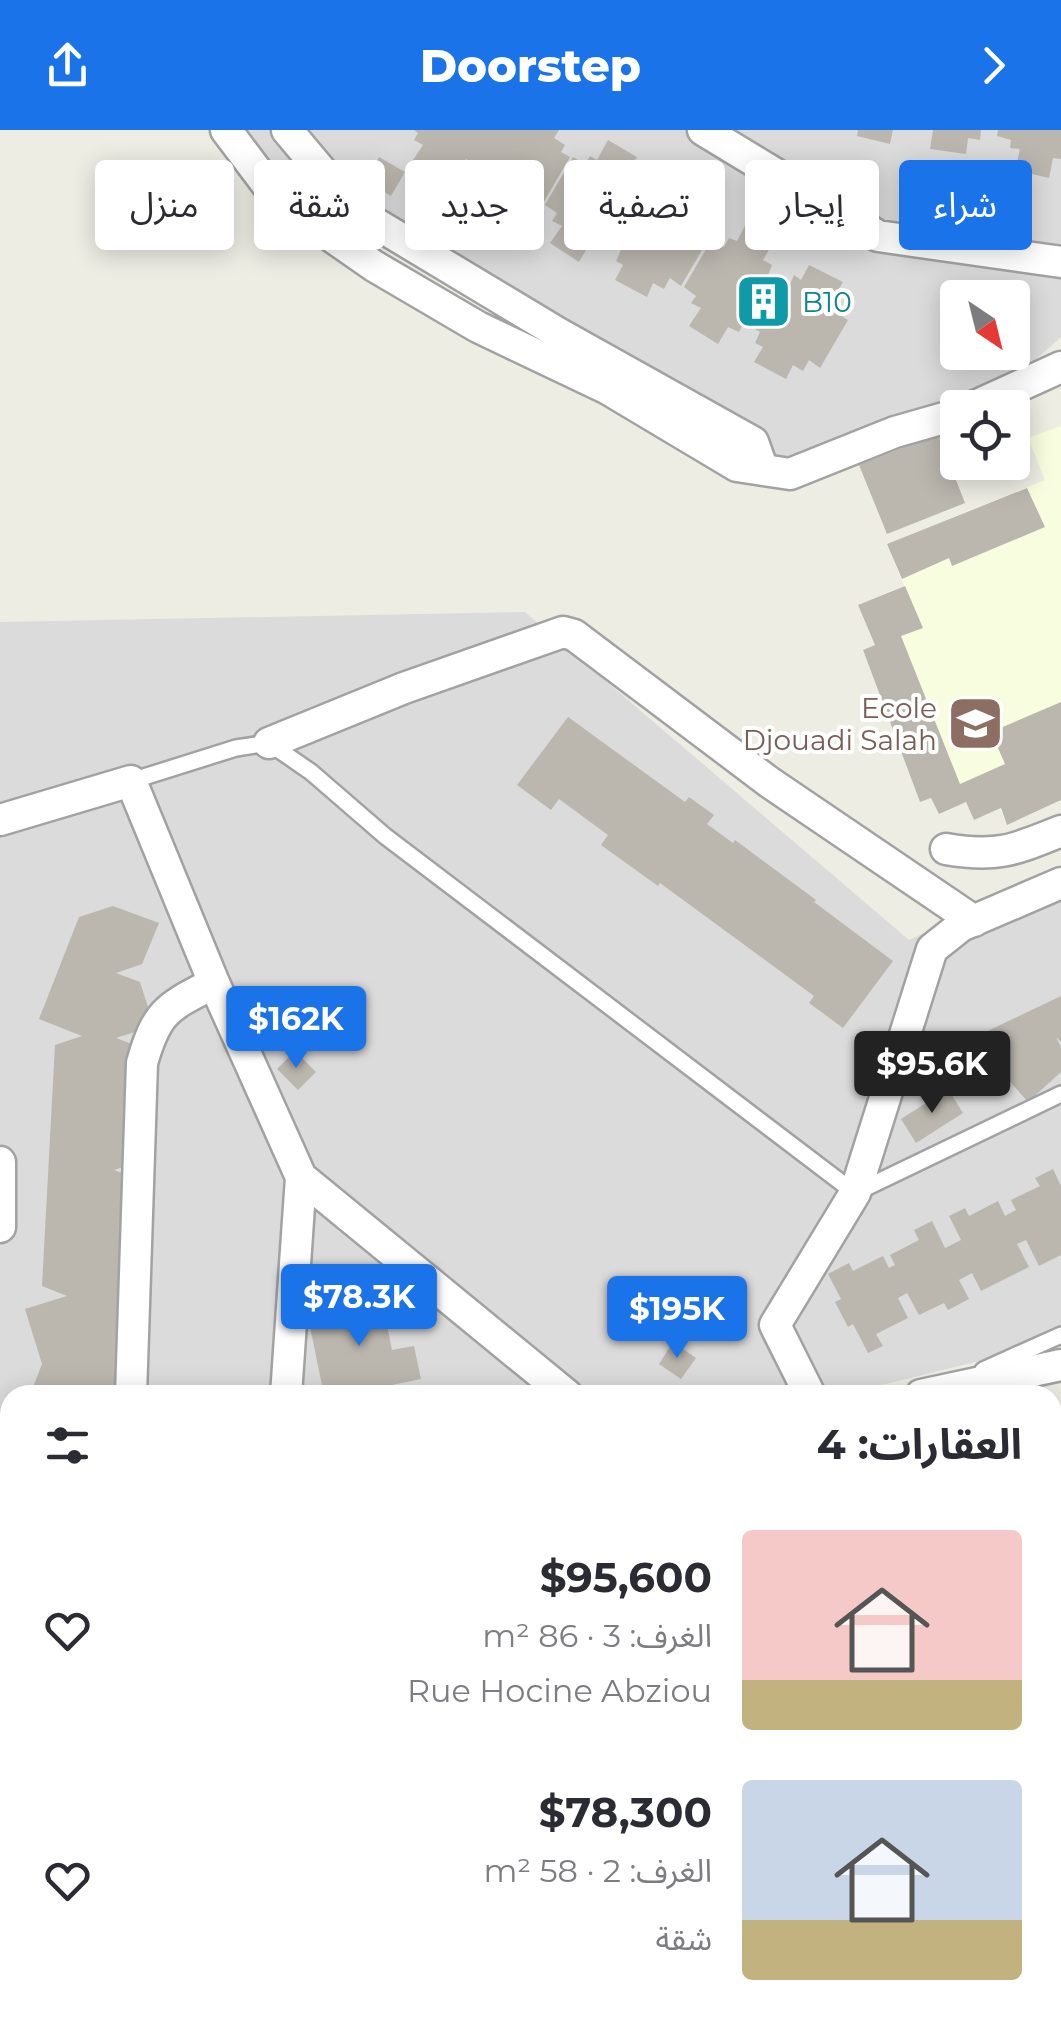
<!DOCTYPE html>
<html lang="ar">
<head>
<meta charset="utf-8">
<style>
	body { margin:0; font-family:Montserrat,"Noto Sans Arabic",sans-serif; background:#f7f7f7; color:#2b2b33; direction:rtl; height:100vh; display:flex; flex-direction:column; font-size:38px; white-space:nowrap }
	* { box-sizing:border-box; margin:0 }
	p { font-size:32px; color:#7c7c81 }
	.icon { flex:none; width:55px; height:55px; fill:none; stroke:currentColor; stroke-width:2; stroke-linecap:round; stroke-linejoin:round }
	.map { position:relative; flex:1; overflow:hidden; direction:ltr }
	.sheet { position:absolute; left:0px; top:1255px; width:1062px; height:640px; display:flex; flex-direction:column; background:#fff; border-radius:30px 30px 0 0; box-shadow:0 5px 25px #0003; direction:rtl }
	.sheet>* { flex:none }
	.guide { position:absolute; left:30px; top:30px; width:1002px; height:90px; direction:rtl; display:flex; gap:20px }
	.needle { width:65px; rotate:145deg }
	.fabs { position:absolute; left:940px; top:150px; display:grid; gap:20px }
	.fabs a { display:grid; place-items:center; width:90px; height:90px; border-radius:10px; background:#fff; box-shadow:0 5px 25px #0003; font-size:50px }
	.price { position:absolute; translate:-50% -85px; padding:0 22px; border-radius:10px; background:#1a73e8; color:#fff; font-size:32px; line-height:65px; filter:drop-shadow(0 2px 5px #0008) }
	.price::after { content:''; position:absolute; left:50%; top:60px; width:30px; height:22px; margin-left:-15px; background:inherit; clip-path:polygon(0 0,100% 0,50% 100%) }
	.price.current { background:#222; color:#fff }
	ul { padding:0; list-style:none }
	li { display:flex; align-items:center; gap:30px; height:250px; padding:0 40px }
	li span { display:grid; place-items:center; flex:none; width:280px; height:200px; border-radius:10px; color:#555 }
	li>.icon { margin-inline-start:auto }
	span .icon { width:120px; height:120px; fill:#fffc; stroke-width:1 }
	li b { font-size:42px }
	h2 { display:flex; justify-content:space-between; align-items:center; height:120px; padding:0 40px; font-size:42px }
	.tag { padding:0 35px; border-radius:10px; background:#fff; box-shadow:0 5px 25px #0003; font-size:35px; line-height:90px }
	.tag.current { background:#1a73e8; color:#fff }
	header { display:flex; justify-content:space-between; align-items:center; height:130px; padding:0 40px; background:#1a73e8; color:#fff; font-size:45px; font-weight:800 }
	.map>svg:first-child { display:block }
	.residential { fill:#dcdbdb; fill-rule:evenodd }
	.education { fill:#f7fdde }
	.building { fill:#bbb6ae }
	.lines { fill:none; stroke-linecap:round; stroke-linejoin:round }
	.service-casing { stroke:#a2a2a2; stroke-width:20 }
	.minor-casing { stroke:#a2a2a2; stroke-width:35 }
	.service { stroke:#fff; stroke-width:15 }
	.minor { stroke:#fff; stroke-width:30 }
	.labels { text-anchor:middle; stroke-width:8; stroke-linejoin:round; paint-order:stroke }
	.culture-label { font-size:28px; fill:#0d838f; stroke:#fff; text-anchor:start }
	.education-label { font-size:28px; fill:#785e54; stroke:#fff; text-anchor:end }
</style>
</head>
<body>
<header><svg class="icon" aria-label="forward" viewBox="0 0 24 24"><path d="M9 5l7 7-7 7"/></svg>Doorstep<svg class="icon" aria-label="share" viewBox="0 0 24 24"><path d="M12 15V3M7 8l5-5 5 5M5 13v7h14v-7"/></svg></header>
<div class="map">
<svg width="1061" height="1895" viewBox="0 0 1061 1895">
	<rect width="100%" height="100%" fill="#eeede4"/>
	<path class="residential" d="M247 0H1061V207L1009 253 779 330 539 208 348 97 297 59 266 31ZM958 168H1012V222H958Z
		M525 482 909 810 1061 741V1211L841 1265H10V1437L0 1431V492Z"/>
	<path class="education" d="M1061 296V670L1007 695 1000 679 974 690 966 672 939 684 931 668 920 672 863 520 875 515 858 475 904 456 887 414 1045 350 1028 308Z"/>
	<path class="building" d="M414 0H559L554 8 565 15 561 22 570 27 542 75 531 68 526 79 515 72 508 87 476 69 485 54 477 50 482 39 466 29 461 39 451 34 440 52 411 33 423 15 414 10 418 3Z
		M858 0H893L890 14 857 6Z
		M933 0H981L980 10 968 8 966 24 930 19Z
		M998 0H1061V29L1053 28 1049 48 1015 40 1020 19 1010 18 1011 10 997 6Z
		M608 10 637 27 624 47 633 53 628 65 649 77 655 63 662 68 671 53 704 70 692 88 703 95 699 102 709 108 681 156 670 148 664 159 653 153 647 167 615 150 623 135 616 131 621 120 605 110 599 120 589 115 579 132 550 113 562 96 552 91 557 83 545 75 573 27 585 34 590 26 597 30Z
		M379 27 405 42 391 66 365 50Z
		M747 92 775 109 763 130 772 135 767 148 788 159 794 145 801 150 809 135 843 152 832 171 842 178 838 184 848 190 820 238 809 230 803 241 793 235 786 249 754 232 763 217 755 213 760 202 744 192 739 202 728 197 718 214 689 196 701 178 691 173 696 166 684 157 712 109 724 117 729 108 737 111Z
		M938 304 965 373 887 404 859 335Z
		M1027 358 1045 397 952 436 949 428 902 449 887 414Z
		M905 456 923 498 901 506 960 654 1005 634 991 602 1061 572V670L1007 695 1001 678 974 690 966 672 939 684 931 668 920 672 863 520 875 515 858 475Z
		M568 587 685 672 689 667 714 685 707 694 733 713 735 710 816 770 814 772 893 831 843 898 809 873 814 866 660 753 658 756 601 715 608 705 559 669 551 680 517 655Z
		M113 776 159 793 142 834 116 843 140 852 154 896 116 908 153 922 145 1030 114 1040 146 1052 122 1265H30L42 1234 25 1179 67 1166 42 1156 55 915 82 906 39 889 79 787Z
		M1061 866V912L1056 907 1061 917V942L1028 972 990 929 979 905Z
		M295 921 316 942 298 960 277 939Z
		M948 959 963 983 916 1013 901 989Z
		M1053 1039 1061 1056V1125L1039 1136 1026 1110 1017 1114 1029 1137 981 1161 972 1143 959 1150 969 1169 948 1180 944 1173 919 1185 907 1163 898 1168 908 1188 876 1204 883 1216 868 1223 853 1194 848 1197 835 1172 841 1169 828 1144 849 1133 853 1141 883 1126 889 1138 895 1135 890 1125 919 1110 914 1100 932 1091 945 1118 961 1110 949 1086 965 1078 969 1086 998 1071 1005 1086 1016 1080 1011 1070 1040 1056 1035 1048Z
		M381 1166 392 1220 414 1216 421 1249 344 1265H324L307 1182Z
		M673 1212 696 1228 681 1249 659 1234Z
		M1052 1811H1058L1061 1832V1886L1052 1887Z
		M596 1885H677V1895H597Z
		M883 1885H946L947 1895H885Z"/>
	<g class="lines">
		<defs>
			<path id="service" d="M131 651 236 618 269 613 311 642 385 706 855 1063 1061 964
				M983 1240 1061 1205"/>
			<path id="minor" d="M226 0 278 69 374 136 478 197 608 259 737 336 790 344 895 302 958 284
				M287 0 355 81 558 203 753 312 763 340
				M703 0 878 106 1061 132
				M971 278 1061 237
				M269 613 404 558 563 502 574 505 769 652 974 791
				M0 690 131 651 214 853 301 1047 567 1265
				M946 719C997 728 1014 720 1061 701
				M0 1032V1097
				M131 1265 142 933C157 880 168 877 214 853
				M286 1265 301 1047
				M810 1265 775 1195 855 1063 932 819 961 796 1061 753
				M921 1265 1061 1235
				M0 1448 10 1454
				M0 1529 10 1531
				M0 1645 10 1641
				M545 1885 548 1895"/>
		</defs>
		<use href="#service" class="service-casing"/>
		<use href="#minor" class="minor-casing"/>
		<use href="#service" class="service"/>
		<use href="#minor" class="minor"/>
	</g>
	<defs>
		<symbol id="building-square" viewBox="-11 -11 22 22"><rect x="-9" y="-9" width="18" height="18" rx="4" fill="#0f9aa8" stroke="#fff"/><path d="M-4-6H4V6H1V3H-1V6H-4ZM-2.5-4.3h1.7v1.8h-1.7ZM.8-4.3h1.7v1.8H.8ZM-2.5-1h1.7V.8h-1.7ZM.8-1h1.7V.8H.8Z" fill="#fff"/></symbol>
		<symbol id="school-square" viewBox="-11 -11 22 22"><rect x="-9" y="-9" width="18" height="18" rx="4" fill="#8d6e63" stroke="#fff"/><path d="M0-5L7-2L0 1L-7-2ZM-4 1L0 2.5L4 1V4Q0 6-4 4Z" fill="#fff"/></symbol>
	</defs>
	<g fill-rule="evenodd">
		<use href="#building-square" x="732" y="140" width="63" height="63"/>
		<use href="#school-square" x="944" y="562" width="63" height="63"/>
	</g>
	<g class="labels">
		<g class="culture-label">
			<text x="802" y="182">B10</text>
		</g>
		<g class="education-label">
			<text x="937" y="588">Ecole<tspan x="937" dy="32">Djouadi Salah</tspan></text>
		</g>
	</g>
</svg>
<div class="fabs">
<a><svg class="needle" viewBox="-14 -14 28 28"><path d="M0-13l5 13h-10z" fill="#e53935"/><path d="M0 13l5-13h-10z" fill="#7c7c81"/></svg></a>
<a><svg class="icon" aria-label="locate" viewBox="0 0 24 24"><circle cx="12" cy="12" r="6"/><path d="M12 2v4M12 18v4M2 12h4M18 12h4"/></svg></a>
</div>
<b class="price" style="left:296px;top:941px">$162K</b>
<b class="price current" style="left:932px;top:986px">$95.6K</b>
<b class="price" style="left:359px;top:1219px">$78.3K</b>
<b class="price" style="left:677px;top:1231px">$195K</b>
<div class="guide">
<a class="tag current">شراء</a>
<a class="tag">إيجار</a>
<a class="tag">تصفية</a>
<a class="tag">جديد</a>
<a class="tag">شقة</a>
<a class="tag">منزل</a>
</div>
<section class="sheet">
<h2>العقارات: 4<svg class="icon" aria-label="filters" viewBox="0 0 24 24"><path d="M4 7h16M4 17h16"/><circle cx="9" cy="7" r="2"/><circle cx="15" cy="17" r="2"/></svg></h2>
<ul>
<li><span style="background:linear-gradient(#f6c9c9 75%,#c2b280 0)"><svg class="icon" aria-label="home" viewBox="0 0 24 24"><path d="M3 11l9-7 9 7M6 9v11h12V9"/></svg></span><div><b>$95,600</b><p>الغرف: 3 · 86 m²</p><p>Rue Hocine Abziou</p></div><svg class="icon" aria-label="heart" viewBox="0 0 24 24"><path d="M12 20l-8-8c-3-5 5-10 8-4 3-6 11-1 8 4z"/></svg></li>
<li><span style="background:linear-gradient(#c9d6e8 70%,#c2b280 0)"><svg class="icon" aria-label="home" viewBox="0 0 24 24"><path d="M3 11l9-7 9 7M6 9v11h12V9"/></svg></span><div><b>$78,300</b><p>الغرف: 2 · 58 m²</p><p>شقة</p></div><svg class="icon" aria-label="heart" viewBox="0 0 24 24"><path d="M12 20l-8-8c-3-5 5-10 8-4 3-6 11-1 8 4z"/></svg></li>
</ul>
</section>
</div>
</body>
</html>
